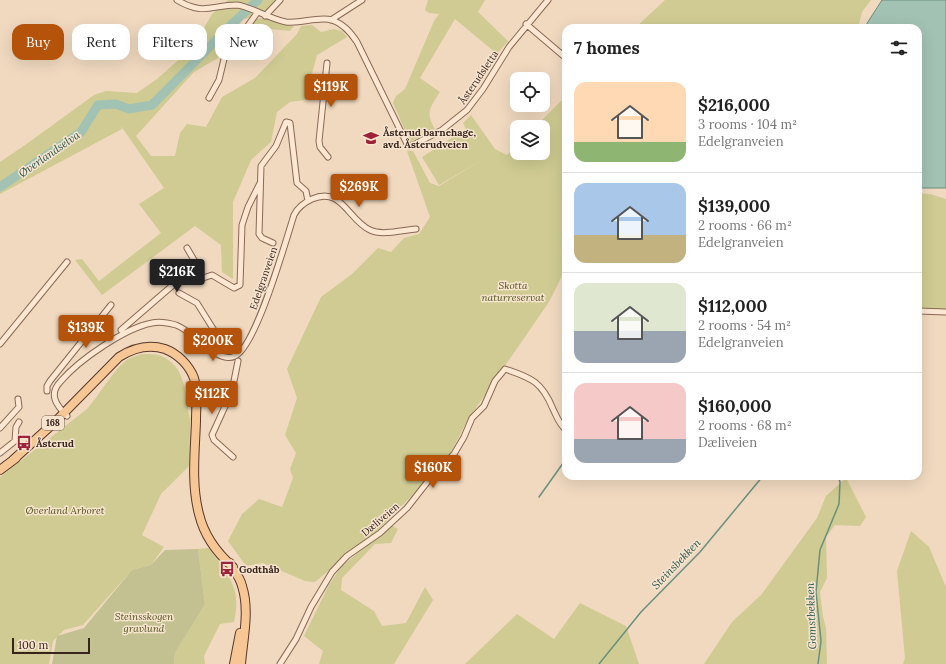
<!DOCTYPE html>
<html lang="en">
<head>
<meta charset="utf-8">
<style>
	body { margin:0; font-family:Lora,serif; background:#f6f6f6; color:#222; height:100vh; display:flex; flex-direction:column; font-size:15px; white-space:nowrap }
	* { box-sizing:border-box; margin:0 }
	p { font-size:13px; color:#767676 }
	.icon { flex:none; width:22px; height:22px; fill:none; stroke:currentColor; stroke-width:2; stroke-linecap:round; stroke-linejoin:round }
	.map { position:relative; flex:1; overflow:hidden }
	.sheet { position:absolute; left:562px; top:24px; width:360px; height:456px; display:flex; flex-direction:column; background:#fff; border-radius:12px; box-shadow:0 4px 16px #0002 }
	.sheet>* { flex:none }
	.hud { position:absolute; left:12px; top:24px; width:380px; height:36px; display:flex; gap:8px }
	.controls { position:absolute; left:510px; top:72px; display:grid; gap:8px }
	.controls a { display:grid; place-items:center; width:40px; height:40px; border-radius:8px; background:#fff; box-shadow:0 4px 16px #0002; font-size:20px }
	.scale { position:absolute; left:12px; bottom:10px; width:78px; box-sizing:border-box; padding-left:4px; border:2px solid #38241c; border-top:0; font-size:11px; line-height:14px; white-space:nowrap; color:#38241c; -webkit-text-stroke:3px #f7e4cf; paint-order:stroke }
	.price { position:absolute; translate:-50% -34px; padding:0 9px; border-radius:4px; background:#b45309; color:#fff; font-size:13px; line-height:26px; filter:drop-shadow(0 1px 2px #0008) }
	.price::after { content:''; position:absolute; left:50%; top:24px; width:12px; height:9px; margin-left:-6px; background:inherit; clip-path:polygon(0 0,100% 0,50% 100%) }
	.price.on { background:#222; color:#fff }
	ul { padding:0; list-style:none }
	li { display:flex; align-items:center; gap:12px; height:100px; padding:0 12px }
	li+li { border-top:1px solid #e0e0e0 }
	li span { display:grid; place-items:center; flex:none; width:112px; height:80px; border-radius:12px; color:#555 }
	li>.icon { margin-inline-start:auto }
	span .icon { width:48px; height:48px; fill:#fffc; stroke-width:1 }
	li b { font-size:17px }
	h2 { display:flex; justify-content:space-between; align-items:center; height:48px; padding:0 12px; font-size:17px }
	.chip { padding:0 14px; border-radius:12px; background:#fff; box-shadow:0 4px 16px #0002; font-size:14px; line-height:36px }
	.chip.on { background:#b45309; color:#fff }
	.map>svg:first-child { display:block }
	.green { fill:#cfcb92 }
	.cemetery { fill:#c3c092 }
	.water { fill:#a2c2b3; stroke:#69907f }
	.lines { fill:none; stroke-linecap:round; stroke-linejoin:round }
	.stream { stroke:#69907f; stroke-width:1.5 }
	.river { stroke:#a2c2b3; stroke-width:9 }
	.minor-casing { stroke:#8a6956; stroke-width:7 }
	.primary-casing { stroke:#57382b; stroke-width:10 }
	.minor { stroke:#fbe7d2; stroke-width:5 }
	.primary { stroke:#f6c694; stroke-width:8 }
	.labels { text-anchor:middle; stroke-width:3; stroke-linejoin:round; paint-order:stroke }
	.shield { fill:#f7e4cf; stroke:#715e52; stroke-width:1 }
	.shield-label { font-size:9px; font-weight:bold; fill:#38241c }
	.street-label { font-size:10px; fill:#38241c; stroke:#f7e4cf }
	.poi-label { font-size:10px; font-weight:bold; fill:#38241c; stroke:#f7e4cf; text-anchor:start }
	.park-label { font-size:10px; font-style:italic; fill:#525621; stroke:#f7e4cf }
	.water-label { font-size:11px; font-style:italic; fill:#2a594e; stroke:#f7e4cf }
</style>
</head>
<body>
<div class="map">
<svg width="946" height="664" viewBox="0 0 946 664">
	<rect width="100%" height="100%" fill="#f0d9bf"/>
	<path class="green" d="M228 0H281L263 16 243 19 218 58 194 72 136 136 151 156H175L180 133 187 124 206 127 222 97 255 78 297 34 301 26 312 25 321 32 334 29 342 31 347 37 317 55 305 100 290 102 277 112 271 142 251 160 233 202V279L222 272 221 245 195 226 102 295 75 260 82 259 99 281 161 233 139 204 164 188 121 126 122 129 0 194V162L28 143 94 95 106 91 137 93 157 79 192 48 212 14Z
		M428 0H485L478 12 508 41 497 54 455 19 420 78 440 92C430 107 425 113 435 129L410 142 393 103 396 96 405 89 434 21 439 14 429 13 425 10Z
		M665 0H871L862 12 858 28H635Z
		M265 18 294 26 290 31 260 28 225 63 223 61 254 19Z
		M566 96V257L563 274 549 302 467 421 447 460 374 534 315 582 305 581 263 563 246 566 228 541 242 514 259 499 282 507 293 478 290 469 296 453 285 435 297 398 287 369 321 297 352 274 378 248 391 252 404 238 419 234 430 217 407 151H413L430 183 439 186 485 158 439 185 422 157 466 129 463 123 471 115 495 149 507 155 517 145V153H543V127H535Z
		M918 193 930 194 946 199V311L918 309Z
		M142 354C148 354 156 354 161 356 187 366 185 397 190 419L191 400 189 466 161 494 142 535 164 547 151 565 132 570 83 625 64 630 53 641 49 664H0V477L87 409C100 395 114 367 130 358 134 356 139 355 142 354Z
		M846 478 866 517 860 526 835 525 826 537 827 578 820 592 823 617 826 628 827 664H704L732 622 761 595 817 518 826 496Z
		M391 525 398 529 391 543 375 544 342 578 341 590 374 611 382 626 406 623 425 587 433 600 394 664H319L323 651 304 636 329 585 341 567Z
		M911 531 929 547 946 587V664H903L905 658 897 571Z
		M209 548C228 575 242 587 234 622L220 624 204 656 205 664H174L175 653 205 604 198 549Z
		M580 603 626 626 639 664H465L517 614 554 639Z"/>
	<path class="cemetery" d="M198 549 205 604 175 653 174 664H52L57 636 84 628 132 570 151 565 165 550Z"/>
	<path class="water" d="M882 0H946V188H918V28H864Z"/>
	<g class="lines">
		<path class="stream" d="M539 497 566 459
			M599 664 641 612 700 552 763 476
			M818 664 821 641 816 592 820 550 839 504 840 482 838 476"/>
		<path class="river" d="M0 187 81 132 98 105 116 104 129 109 152 105 233 23 258 0"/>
		<defs>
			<path id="minor" d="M177 0C204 16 211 5 237 5 249 6 270 19 286 22 301 24 318 16 332 20 344 24 351 33 357 42L408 146 413 145 442 130 467 110 483 89 509 47 548 0
				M265 16 280 0
				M331 20 362 0
				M526 24 566 58
				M327 63 319 141 320 147 328 157
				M209 98 219 80 224 59 257 13
				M273 243 262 238 259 234 261 166 276 146 286 122 290 123 297 183 306 191 308 201
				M197 280 212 275 234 288 240 285 242 225 248 207 260 183
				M179 293 197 303 217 335
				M918 311 946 312
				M121 330 195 266 194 260 187 248
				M0 344 67 262
				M47 391V386L50 381 111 305
				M67 416C56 405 48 394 61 381 79 360 125 328 152 323 160 321 169 323 176 325 194 331 217 365 235 356 256 347 286 240 294 215 298 207 303 203 312 199 342 186 348 220 370 230 382 236 403 230 416 229
				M0 428 19 407 18 399
				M0 453 15 441 16 427 19 422
				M233 457 214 440 212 435 232 391 238 361
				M280 664 296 639 311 607 332 572 347 556 380 533 407 508 429 480 454 454 464 437 472 418 484 406 495 381 505 369C532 378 542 382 553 409 557 417 559 424 566 430"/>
			<path id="primary" d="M13 460 55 422 119 357C133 348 149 344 165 349 178 354 189 365 194 378 198 392 196 407 196 421 195 451 191 484 199 514 204 535 217 553 233 567
				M0 470 16 458
				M230 563C234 571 240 577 242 586 250 610 243 639 241 664
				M234 664 240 633"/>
		</defs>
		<use href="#minor" class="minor-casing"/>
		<use href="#primary" class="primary-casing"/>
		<use href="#minor" class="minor"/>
		<use href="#primary" class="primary"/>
	</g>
	<defs>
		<symbol id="school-bare" viewBox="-9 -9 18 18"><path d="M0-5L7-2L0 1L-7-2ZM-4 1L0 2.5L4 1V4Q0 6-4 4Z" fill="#9c2339" stroke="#f7e4cf" stroke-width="2.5" paint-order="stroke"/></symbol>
		<symbol id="bus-bare" viewBox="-9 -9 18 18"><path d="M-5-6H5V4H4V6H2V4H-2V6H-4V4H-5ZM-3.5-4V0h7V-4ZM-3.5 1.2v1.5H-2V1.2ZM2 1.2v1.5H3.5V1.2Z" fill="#9c2339" stroke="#f7e4cf" stroke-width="2.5" paint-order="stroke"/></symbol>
	</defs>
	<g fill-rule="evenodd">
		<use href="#school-bare" x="360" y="127" width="22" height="22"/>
		<use href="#bus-bare" x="13" y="432" width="22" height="22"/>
		<use href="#bus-bare" x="216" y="558" width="22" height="22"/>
	</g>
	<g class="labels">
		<rect class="shield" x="42" y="416" width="22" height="14" rx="3"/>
		<g class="shield-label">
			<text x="53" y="426">168</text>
		</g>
		<g class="street-label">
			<text transform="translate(478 77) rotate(-56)" y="4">Åsterudsletta</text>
			<text transform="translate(263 278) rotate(-71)" y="4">Edelgranveien</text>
			<text transform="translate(380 519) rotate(-40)" y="4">Dæliveien</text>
		</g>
		<g class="poi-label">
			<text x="383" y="136">Åsterud barnehage,<tspan x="383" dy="12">avd. Åsterudveien</tspan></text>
			<text x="36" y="447">Åsterud</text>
			<text x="239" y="573">Godthåb</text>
		</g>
		<g class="park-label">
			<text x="513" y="289">Skotta<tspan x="513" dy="12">naturreservat</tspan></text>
			<text x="65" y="514">Øverland Arboret</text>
			<text x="144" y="620">Steinsskogen<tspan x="144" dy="12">gravlund</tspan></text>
		</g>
		<g class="water-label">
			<text transform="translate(49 154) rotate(-35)" y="4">Øverlandselva</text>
			<text transform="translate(676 564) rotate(-46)" y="4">Steinsbekken</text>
			<text transform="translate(811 616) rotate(-92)" y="4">Gomstbekken</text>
		</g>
	</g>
</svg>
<div class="controls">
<a><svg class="icon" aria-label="locate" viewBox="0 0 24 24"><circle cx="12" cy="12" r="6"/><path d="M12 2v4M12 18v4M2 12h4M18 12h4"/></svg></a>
<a><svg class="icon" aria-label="layers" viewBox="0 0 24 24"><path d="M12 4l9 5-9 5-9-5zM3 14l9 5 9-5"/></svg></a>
</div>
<div class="scale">100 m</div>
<b class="price" style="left:331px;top:108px">$119K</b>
<b class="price" style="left:359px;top:208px">$269K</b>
<b class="price on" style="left:177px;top:293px">$216K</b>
<b class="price" style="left:86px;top:349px">$139K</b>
<b class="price" style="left:213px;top:362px">$200K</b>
<b class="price" style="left:212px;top:415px">$112K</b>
<b class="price" style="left:433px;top:489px">$160K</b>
<div class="hud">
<a class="chip on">Buy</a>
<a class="chip">Rent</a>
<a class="chip">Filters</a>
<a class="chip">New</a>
</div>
<section class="sheet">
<h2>7 homes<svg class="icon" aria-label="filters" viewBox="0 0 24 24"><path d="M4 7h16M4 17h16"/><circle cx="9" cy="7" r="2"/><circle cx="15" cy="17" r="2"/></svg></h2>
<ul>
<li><span style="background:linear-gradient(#ffd9b3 75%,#8fb573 0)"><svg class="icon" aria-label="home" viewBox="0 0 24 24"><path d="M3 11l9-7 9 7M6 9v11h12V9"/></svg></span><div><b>$216,000</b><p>3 rooms · 104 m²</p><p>Edelgranveien</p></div></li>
<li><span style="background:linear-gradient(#a9c7e8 65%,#c2b280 0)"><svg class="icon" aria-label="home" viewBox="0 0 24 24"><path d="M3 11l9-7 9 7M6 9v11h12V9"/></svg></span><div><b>$139,000</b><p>2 rooms · 66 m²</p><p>Edelgranveien</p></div></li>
<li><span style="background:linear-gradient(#dfe7d0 60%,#9aa5b1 0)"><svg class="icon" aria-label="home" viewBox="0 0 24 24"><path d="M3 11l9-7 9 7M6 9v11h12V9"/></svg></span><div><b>$112,000</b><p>2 rooms · 54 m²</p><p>Edelgranveien</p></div></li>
<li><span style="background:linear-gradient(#f6c9c9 70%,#9aa5b1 0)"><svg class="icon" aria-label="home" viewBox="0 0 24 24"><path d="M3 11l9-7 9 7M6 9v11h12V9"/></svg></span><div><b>$160,000</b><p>2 rooms · 68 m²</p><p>Dæliveien</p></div></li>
</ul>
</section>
</div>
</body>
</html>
